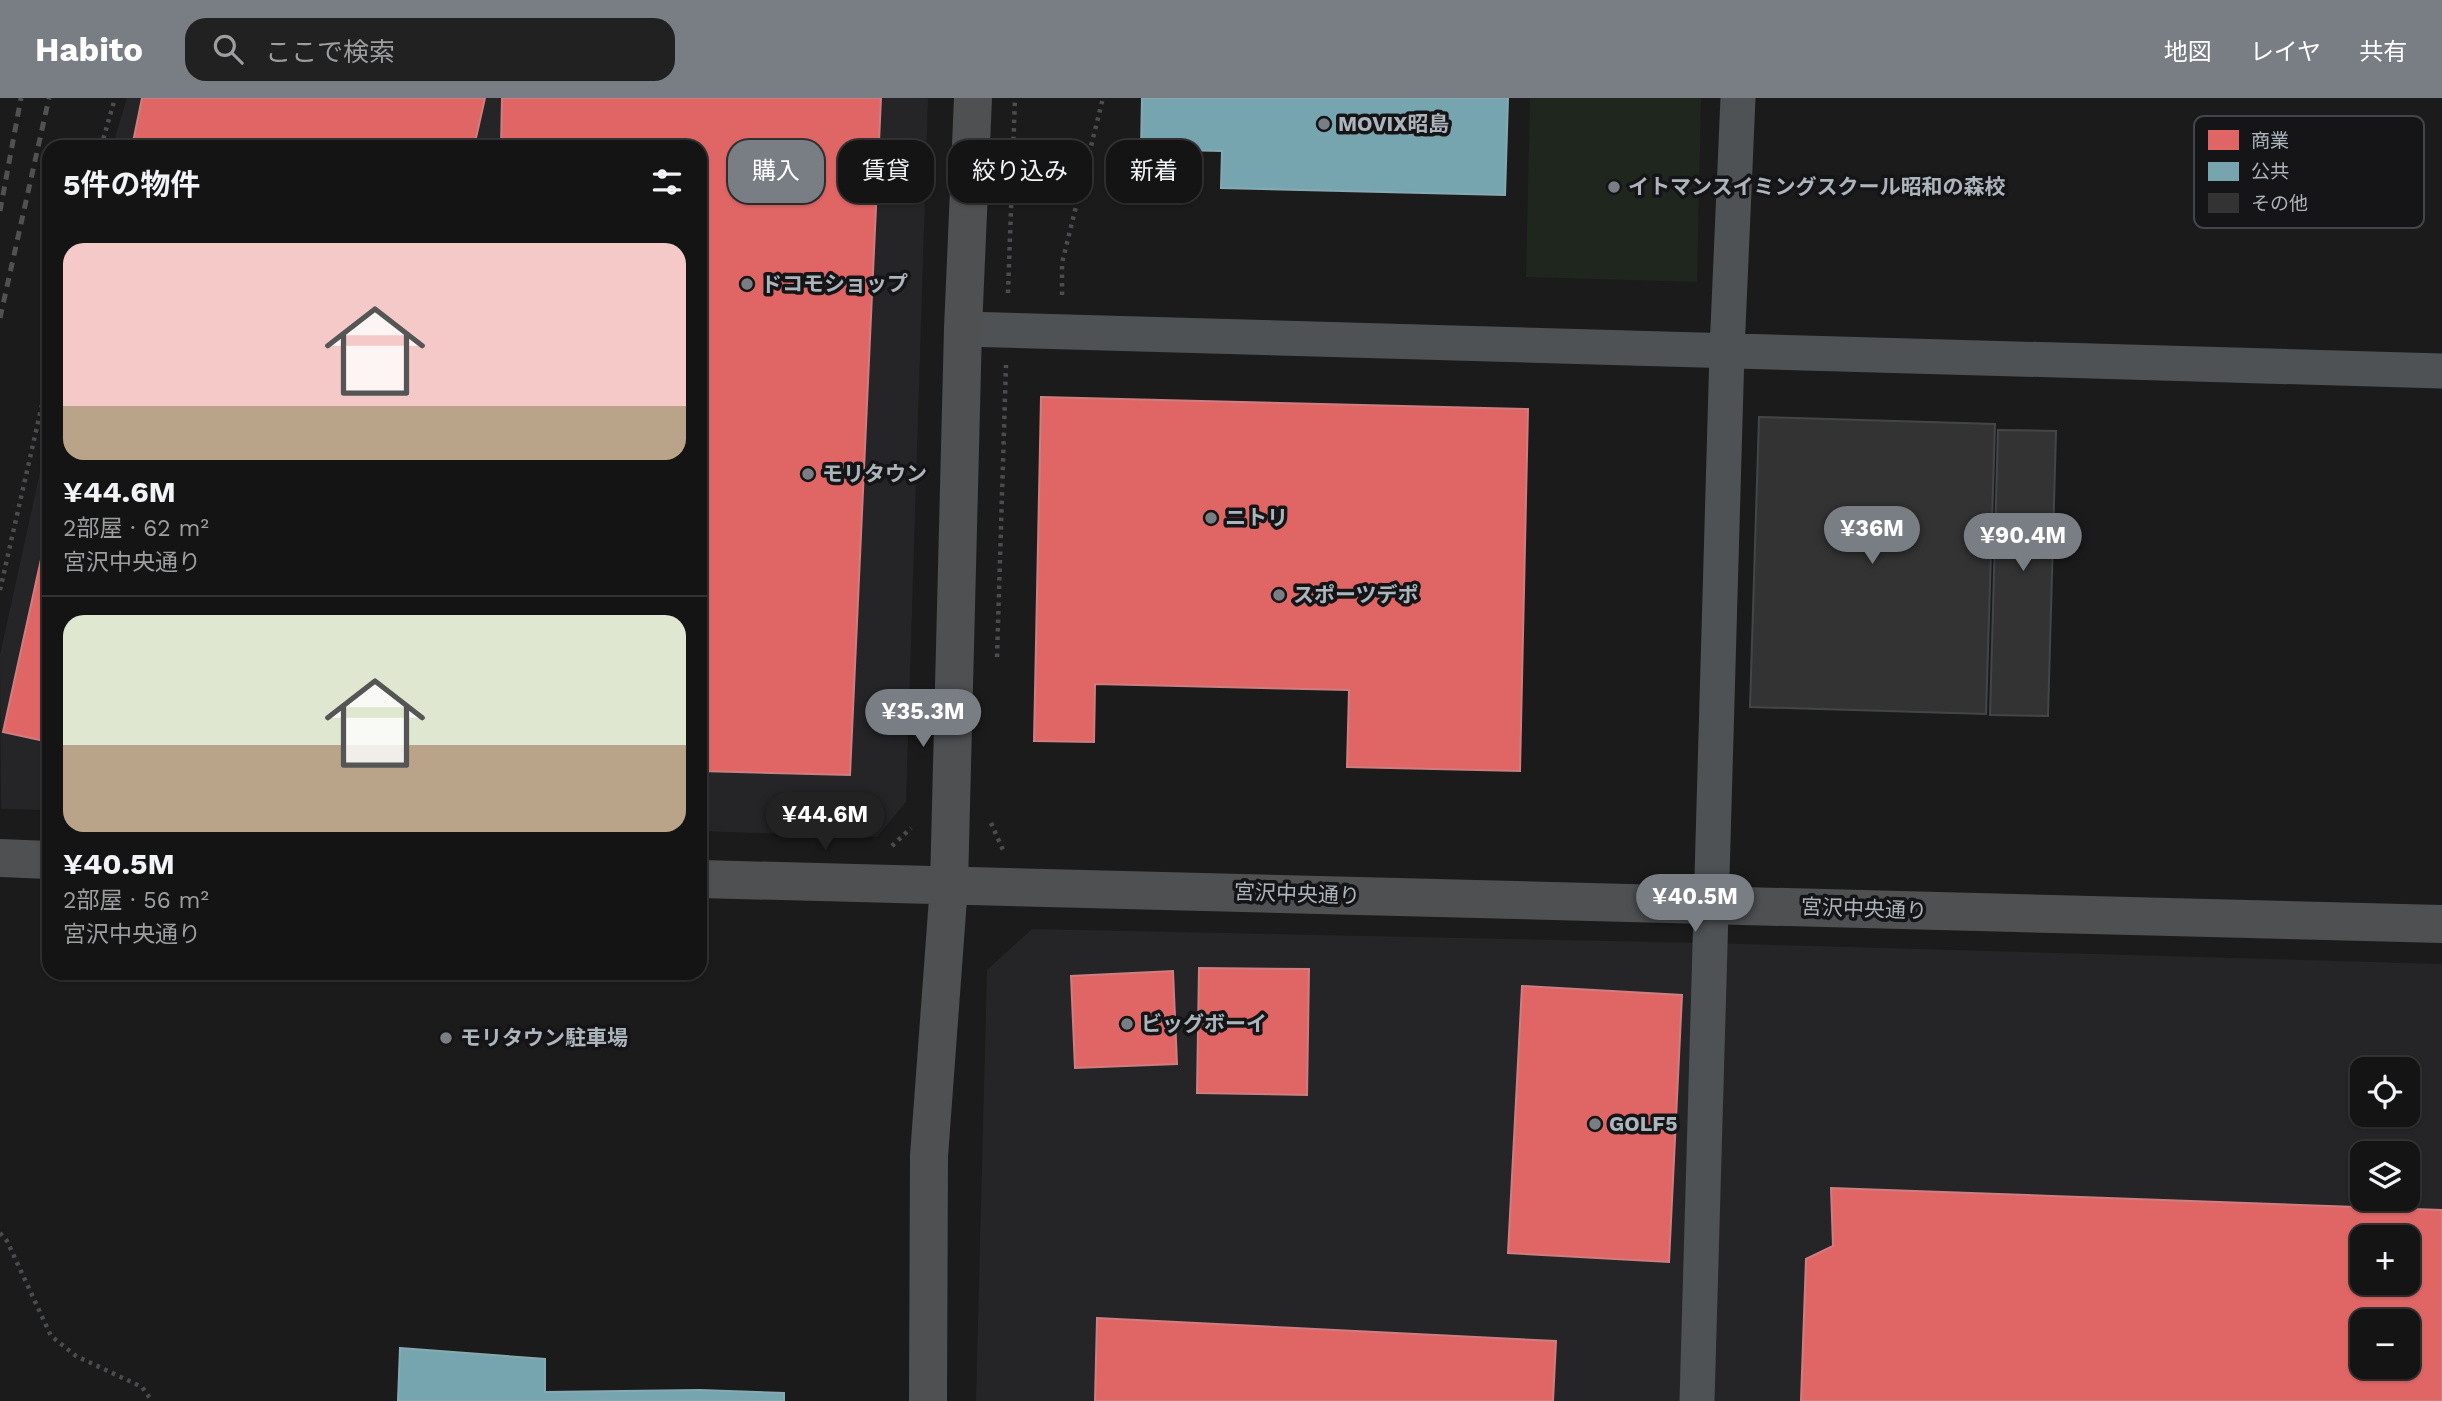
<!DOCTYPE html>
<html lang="ja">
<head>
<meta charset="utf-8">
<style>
	body { margin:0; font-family:"Work Sans","Noto Sans JP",sans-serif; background:#212122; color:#f1f3f6; height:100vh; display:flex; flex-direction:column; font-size:26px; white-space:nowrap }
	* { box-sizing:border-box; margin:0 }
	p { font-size:23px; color:#9d9ea0 }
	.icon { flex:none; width:38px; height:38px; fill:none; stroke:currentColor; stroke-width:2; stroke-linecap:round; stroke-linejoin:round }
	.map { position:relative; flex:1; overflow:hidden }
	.details { position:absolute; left:42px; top:42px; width:665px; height:840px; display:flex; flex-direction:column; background:#141414; border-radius:21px; box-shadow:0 2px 5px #0004,0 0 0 2px #333334 }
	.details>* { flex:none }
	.top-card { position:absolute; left:728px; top:42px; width:665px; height:63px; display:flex; gap:14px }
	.controls { position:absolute; left:2350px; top:959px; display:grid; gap:14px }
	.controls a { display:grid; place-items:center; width:70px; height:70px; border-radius:14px; background:#141414; box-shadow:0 2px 5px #0004,0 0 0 2px #333334; font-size:35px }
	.price { position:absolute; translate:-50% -60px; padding:0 16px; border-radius:24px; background:#797e84; color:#fff; font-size:23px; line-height:46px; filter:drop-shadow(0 2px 4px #0008) }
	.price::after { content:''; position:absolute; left:50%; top:42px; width:21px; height:16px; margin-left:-10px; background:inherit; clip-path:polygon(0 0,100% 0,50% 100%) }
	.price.on { background:#222; color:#fff }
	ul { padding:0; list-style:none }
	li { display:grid; align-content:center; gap:14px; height:371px; padding:0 21px }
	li+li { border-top:2px solid #333334 }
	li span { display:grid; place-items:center; height:217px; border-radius:21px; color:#555 }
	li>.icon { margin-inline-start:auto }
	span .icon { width:126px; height:126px; fill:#fffc; stroke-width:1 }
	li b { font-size:30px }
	h2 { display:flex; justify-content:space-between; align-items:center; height:84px; padding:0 21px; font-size:30px }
	.tag { padding:0 24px; border-radius:21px; background:#141414; box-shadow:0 2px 5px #0004,0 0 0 2px #333334; font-size:24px; line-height:63px }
	.tag.on { background:#797e84; color:#fff }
	header { display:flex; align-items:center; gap:42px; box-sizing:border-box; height:98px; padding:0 35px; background:#797e84; color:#fff }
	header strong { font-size:33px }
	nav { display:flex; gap:38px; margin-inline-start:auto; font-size:24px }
	.search { width:490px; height:63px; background:#212122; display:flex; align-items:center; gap:18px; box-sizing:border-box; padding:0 24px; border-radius:21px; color:#9d9ea0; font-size:26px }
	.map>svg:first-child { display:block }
	.built { fill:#252527; fill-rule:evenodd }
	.green { fill:#1f261e }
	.shops { fill:#e06666; stroke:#d07d80; stroke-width:2; fill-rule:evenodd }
	.public { fill:#76a5af; stroke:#86aab3; stroke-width:2 }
	.building { fill:#333; stroke:#434647; stroke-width:2 }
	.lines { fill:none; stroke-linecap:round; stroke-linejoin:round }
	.path { stroke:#4b4c4f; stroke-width:4.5; stroke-dasharray:3.5 5; stroke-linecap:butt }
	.street { stroke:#4f5254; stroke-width:35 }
	.secondary { stroke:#4e5052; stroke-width:38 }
	.rail { stroke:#4f5153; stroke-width:5; stroke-dasharray:9 7; stroke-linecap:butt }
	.poi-dot { fill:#797e84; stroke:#151517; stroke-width:2.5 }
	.labels { text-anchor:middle; stroke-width:7; stroke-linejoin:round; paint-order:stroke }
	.poi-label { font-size:21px; font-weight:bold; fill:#acb4bc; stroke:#151517; text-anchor:start }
	.street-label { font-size:21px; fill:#acb4bc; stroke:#151517 }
	.key { fill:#151517; stroke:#424549; stroke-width:2 }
	.key-label { font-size:19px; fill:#acb4bc }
</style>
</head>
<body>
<header>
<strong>Habito</strong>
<div class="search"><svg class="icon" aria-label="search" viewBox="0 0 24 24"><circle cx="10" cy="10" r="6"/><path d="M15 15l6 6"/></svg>ここで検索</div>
<nav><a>地図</a><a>レイヤ</a><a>共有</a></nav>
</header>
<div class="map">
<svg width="2442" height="1303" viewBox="0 0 2442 1303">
	<rect width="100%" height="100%" fill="#1b1b1b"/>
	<path class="built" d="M127 0H928L906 704 877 739 700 733V49H112Z
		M49 333V712L1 711 0 557Z
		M1032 831 1709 845 2442 866V1303H976L987 872ZM2362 971H2408V1017H2362ZM2362 1055H2408V1101H2362ZM2362 1139H2408V1185H2362ZM2362 1223H2408V1269H2362Z"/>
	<path class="green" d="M1530 0H1701L1697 184 1526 179Z"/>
	<path class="shops" d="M142 0H485L474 49H132Z
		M502 0H881L850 677 700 673V49H501Z
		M1041 299 1528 311 1520 673 1347 669 1349 592 1095 586 1094 644 1034 643Z
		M49 425V644L3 634Z
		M1199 870 1309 871 1307 997 1197 995Z
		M1173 873 1177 966 1075 970 1071 878Z
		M1522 888 1682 897 1669 1164 1508 1155Z
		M1831 1090 2442 1112V1303H1801L1806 1161 1833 1148ZM2362 1139H2408V1185H2362ZM2362 1223H2408V1269H2362Z
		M1097 1220 1556 1243 1553 1303H1095Z"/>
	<path class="public" d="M1142 0H1508L1505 97 1221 90 1222 53 1141 51Z
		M400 1250 545 1261V1294L700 1292 784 1295V1303H398Z"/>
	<path class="building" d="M1759 319 1995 326 1986 616 1750 609Z
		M1998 332 2056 333 2048 618 1990 617Z"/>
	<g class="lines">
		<path class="path" d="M101 49 115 0
			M1008 195 1015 0
			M1062 197V165L1103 0
			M0 492 49 276
			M997 559 1006 267
			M991 725 1003 752
			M892 748 911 730
			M0 1135 7 1143 51 1238 76 1258 142 1289 152 1303"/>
		<path class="street" d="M963 231 2442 273
			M1697 1303 1727 253 1738 0"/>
		<path class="secondary" d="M0 760 49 762
			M700 781 2442 826
			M928 1303 929 1058 949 787 963 231 973 0"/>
		<path class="rail" d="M0 113 21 0
			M0 220 49 0"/>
	</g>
	<g class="poi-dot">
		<circle cx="1324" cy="26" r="7"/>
		<circle cx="1614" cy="89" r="7"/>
		<circle cx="747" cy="186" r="7"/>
		<circle cx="808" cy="376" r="7"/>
		<circle cx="1211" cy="420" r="7"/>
		<circle cx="1279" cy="497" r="7"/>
		<circle cx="1127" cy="926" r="7"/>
		<circle cx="446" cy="940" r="7"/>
		<circle cx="1595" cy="1026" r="7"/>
	</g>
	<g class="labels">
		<g class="poi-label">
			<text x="1338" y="33">MOVIX昭島</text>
			<text x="1628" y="96">イトマンスイミングスクール昭和の森校</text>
			<text x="761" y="193">ドコモショップ</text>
			<text x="822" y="383">モリタウン</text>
			<text x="1225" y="427">ニトリ</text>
			<text x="1293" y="504">スポーツデポ</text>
			<text x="1141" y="933">ビッグボーイ</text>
			<text x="460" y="947">モリタウン駐車場</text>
			<text x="1609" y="1033">GOLF5</text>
		</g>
		<g class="street-label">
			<text transform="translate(1297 796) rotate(2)" y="7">宮沢中央通り</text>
			<text transform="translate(1864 811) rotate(2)" y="7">宮沢中央通り</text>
		</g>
	</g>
	<rect x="2194" y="18" width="230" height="112" rx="10" class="key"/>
	<rect x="2208" y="32" width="31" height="20" fill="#e06666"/>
	<rect x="2208" y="64" width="31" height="19" fill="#76a5af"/>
	<rect x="2208" y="95" width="31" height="20" fill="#333"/>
	<g class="key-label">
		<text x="2251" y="49">商業</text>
		<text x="2251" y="80">公共</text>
		<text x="2251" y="112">その他</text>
	</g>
</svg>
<div class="controls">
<a><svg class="icon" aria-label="locate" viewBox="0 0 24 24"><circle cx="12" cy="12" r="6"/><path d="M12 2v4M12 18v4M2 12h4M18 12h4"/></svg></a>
<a><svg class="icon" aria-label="layers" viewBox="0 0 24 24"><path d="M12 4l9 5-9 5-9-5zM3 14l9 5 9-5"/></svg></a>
<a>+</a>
<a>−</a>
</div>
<b class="price" style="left:1872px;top:468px">¥36M</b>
<b class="price" style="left:2023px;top:475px">¥90.4M</b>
<b class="price" style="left:923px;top:651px">¥35.3M</b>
<b class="price on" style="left:825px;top:754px">¥44.6M</b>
<b class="price" style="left:1695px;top:836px">¥40.5M</b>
<div class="top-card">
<a class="tag on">購入</a>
<a class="tag">賃貸</a>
<a class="tag">絞り込み</a>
<a class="tag">新着</a>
</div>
<section class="details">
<h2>5件の物件<svg class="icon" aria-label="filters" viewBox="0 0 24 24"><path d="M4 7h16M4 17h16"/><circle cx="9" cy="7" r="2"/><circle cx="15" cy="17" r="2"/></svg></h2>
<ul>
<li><span style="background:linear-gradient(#f6c9c9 75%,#b9a48a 0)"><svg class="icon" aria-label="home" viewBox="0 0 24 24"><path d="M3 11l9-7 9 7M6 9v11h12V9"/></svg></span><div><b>¥44.6M</b><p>2部屋 · 62 m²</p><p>宮沢中央通り</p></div></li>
<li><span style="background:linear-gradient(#dfe7d0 60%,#b9a48a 0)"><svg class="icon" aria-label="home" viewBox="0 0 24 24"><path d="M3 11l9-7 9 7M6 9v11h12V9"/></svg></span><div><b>¥40.5M</b><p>2部屋 · 56 m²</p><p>宮沢中央通り</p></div></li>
</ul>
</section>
</div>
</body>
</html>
